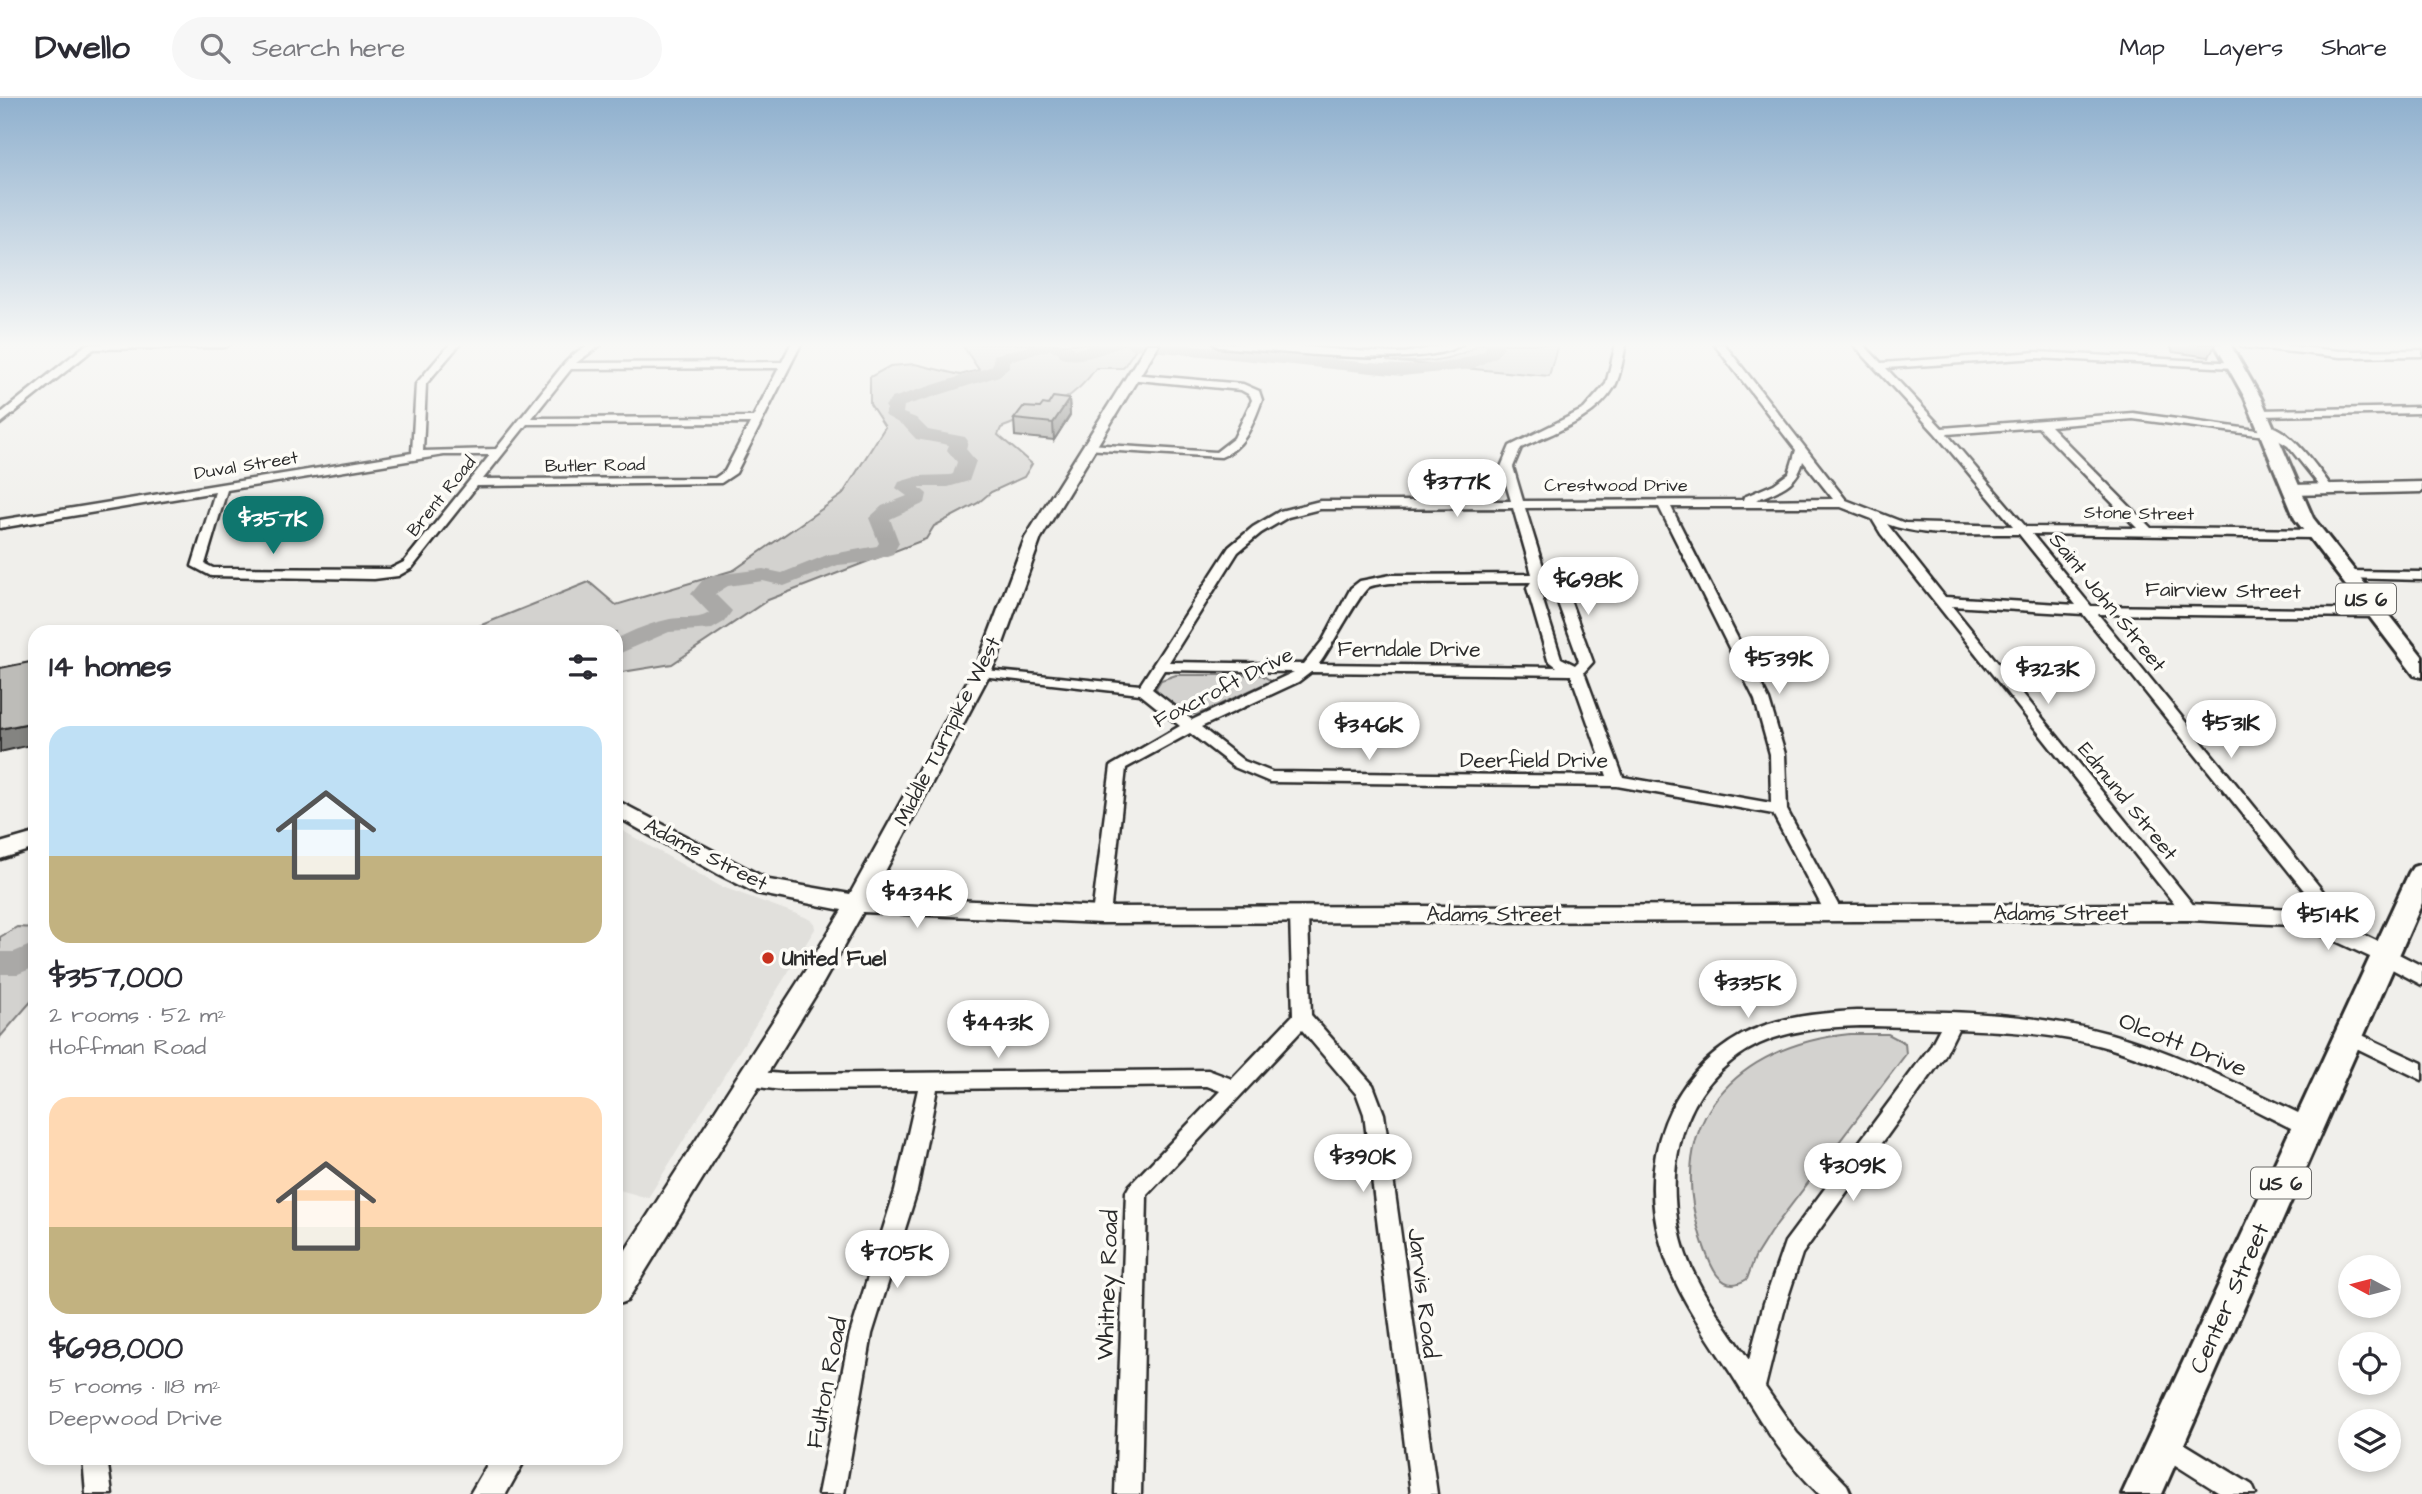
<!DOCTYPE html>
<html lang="en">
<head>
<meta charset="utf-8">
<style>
	body { margin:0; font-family:"Architects Daughter",sans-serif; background:#f7f7f7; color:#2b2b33; height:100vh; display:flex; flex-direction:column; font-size:26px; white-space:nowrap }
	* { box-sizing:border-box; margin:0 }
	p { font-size:23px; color:#7c7c81 }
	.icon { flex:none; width:38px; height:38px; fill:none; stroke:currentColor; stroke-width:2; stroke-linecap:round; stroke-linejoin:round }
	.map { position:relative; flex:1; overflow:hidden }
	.side { position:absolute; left:28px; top:527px; width:595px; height:840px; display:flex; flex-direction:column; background:#fff; border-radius:21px; box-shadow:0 4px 10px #0003 }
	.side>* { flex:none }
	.needle { width:46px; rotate:277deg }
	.fabs { position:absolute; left:2338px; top:1157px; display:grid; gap:14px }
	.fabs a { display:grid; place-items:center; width:63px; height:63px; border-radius:50%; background:#fff; box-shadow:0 4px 10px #0003; font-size:35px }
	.price { position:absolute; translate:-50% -60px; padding:0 16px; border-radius:24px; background:#fff; color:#222; font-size:23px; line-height:46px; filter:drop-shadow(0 2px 4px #0008) }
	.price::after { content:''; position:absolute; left:50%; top:42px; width:21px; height:16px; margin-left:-10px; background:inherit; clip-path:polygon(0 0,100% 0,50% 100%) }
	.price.active { background:#0f766e; color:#fff }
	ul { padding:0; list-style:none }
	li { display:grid; align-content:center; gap:14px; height:371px; padding:0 21px }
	li span { display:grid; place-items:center; height:217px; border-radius:21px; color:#555 }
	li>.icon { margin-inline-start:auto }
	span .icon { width:126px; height:126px; fill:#fffc; stroke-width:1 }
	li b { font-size:30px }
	h2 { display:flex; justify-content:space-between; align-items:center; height:84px; padding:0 21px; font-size:30px }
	header { display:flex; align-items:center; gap:42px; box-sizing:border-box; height:98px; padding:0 35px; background:#fff; border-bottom:2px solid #e1e1e2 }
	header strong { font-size:33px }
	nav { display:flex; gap:38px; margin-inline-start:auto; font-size:24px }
	.search { width:490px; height:63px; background:#f7f7f7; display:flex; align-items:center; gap:18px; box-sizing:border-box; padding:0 24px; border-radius:38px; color:#7c7c81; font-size:26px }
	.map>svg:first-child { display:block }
	.built { fill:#e1e0dc }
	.green { fill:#d3d2cf; stroke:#7f7e7d; stroke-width:2 }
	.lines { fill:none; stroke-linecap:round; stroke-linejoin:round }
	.river { fill:#aaa9a7; fill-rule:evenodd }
	.minor-casing { stroke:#2b2b2b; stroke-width:5 }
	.tertiary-casing { stroke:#2b2b2b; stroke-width:5 }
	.secondary-casing { stroke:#2b2b2b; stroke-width:5 }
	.primary-casing { stroke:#2b2b2b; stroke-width:6 }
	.minor { fill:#fdfcf7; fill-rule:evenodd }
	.tertiary { fill:#fdfcf7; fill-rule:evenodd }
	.secondary { fill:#fdfcf7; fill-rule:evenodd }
	.primary { fill:#fdfcf7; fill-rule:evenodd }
	.wall { fill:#a3a29e; stroke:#2b2b2b; stroke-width:2 }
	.shaded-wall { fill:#848481; stroke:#2b2b2b; stroke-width:2 }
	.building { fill:#bdbcb8; stroke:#2b2b2b; stroke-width:2 }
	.poi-dot { fill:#c8321e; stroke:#fdfcf7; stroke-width:2.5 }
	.labels { text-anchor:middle; stroke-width:7; stroke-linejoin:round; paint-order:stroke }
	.far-street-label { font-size:18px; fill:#2b2b2b; stroke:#fdfcf7 }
	.shield { fill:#fdfcf7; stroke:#6a6a68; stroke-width:2 }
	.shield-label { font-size:19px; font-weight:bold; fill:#2b2b2b }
	.street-label { font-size:21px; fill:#2b2b2b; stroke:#fdfcf7 }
	.poi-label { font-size:21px; font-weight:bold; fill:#2b2b2b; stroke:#fdfcf7; text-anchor:start }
	.near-street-label { font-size:24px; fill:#2b2b2b; stroke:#fdfcf7 }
</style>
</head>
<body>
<header>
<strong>Dwello</strong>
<div class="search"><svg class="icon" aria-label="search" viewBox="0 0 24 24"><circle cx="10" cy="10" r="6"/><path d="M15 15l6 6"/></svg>Search here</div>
<nav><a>Map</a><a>Layers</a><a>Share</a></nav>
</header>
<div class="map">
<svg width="2422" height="1396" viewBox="0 0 2422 1396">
	<rect width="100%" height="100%" fill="#f0efeb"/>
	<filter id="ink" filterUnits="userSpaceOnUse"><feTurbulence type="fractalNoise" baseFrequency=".0143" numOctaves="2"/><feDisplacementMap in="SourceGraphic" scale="14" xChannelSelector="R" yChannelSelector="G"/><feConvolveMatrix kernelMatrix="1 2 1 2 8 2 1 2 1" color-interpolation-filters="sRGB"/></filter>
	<g filter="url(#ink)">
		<path class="built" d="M1219 246H1457L1439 253 1420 257Z
			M616 729 720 788 805 819 814 824 815 831 648 1100 616 1091Z"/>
		<path class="green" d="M969 246H1139L1123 270H1096C1072 306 1039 314 1001 330L998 337 1032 366 1024 379 991 394 978 405 934 428 926 441 768 502 672 566 616 575V534H464L589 484 616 507 734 472 842 397 885 329 870 306V279L890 268 915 266 960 277 979 272 963 248Z
			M1479 246H1558L1549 278 1386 263C1416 265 1453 265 1479 246Z
			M1176 577H1262L1271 583 1197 617 1182 614 1159 596 1156 590 1161 582Z
			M17 829 35 830V899L0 939V839Z
			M1850 936H1888L1905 945 1906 956 1770 1135 1755 1159 1747 1181C1718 1200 1708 1160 1701 1140 1663 1023 1736 947 1850 936Z"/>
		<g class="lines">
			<path class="river" d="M1036 246 1072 248 1074 251 1100 246H1122L1120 249C1101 256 1081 265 1061 260L1058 254 1050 252 1009 263V270L999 278 904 308 903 315 916 320 928 332 965 339 968 343 966 351 976 363 969 383 948 389H919L927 396 925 405 890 421 899 445 893 456 868 464 838 467 784 488 763 483 728 488 715 496 732 513 724 524 712 531 669 534 616 557V541C633 532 651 525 670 521 684 518 696 523 709 515L691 496 702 483 715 477 763 471 782 475 827 457 877 448 879 445 869 420 882 408 907 398 896 390 899 384 919 378 950 377 953 376 957 364 947 352 949 347 916 341 904 328 884 317 887 311 885 308 892 300 987 270 992 268 994 257Z
				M1123 246C1190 242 1259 254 1326 260 1379 266 1435 275 1484 253L1487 246H1503L1504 249 1496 259 1472 271 1402 278 1131 251Z
				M35 845V869L18 876H0V854H14Z"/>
			<defs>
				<path id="minor" d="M89 246H230L225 249 91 251 86 248Z
					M450 246H460L426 286 423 353 496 351 564 266C575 254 586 245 602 246L576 265 782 264 791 246H801L736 375 721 385 477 388 412 470 398 478 374 481 211 478 192 468 215 394 0 430V422L412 355 416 286ZM779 270 753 319 532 320 571 271ZM750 325 725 373 715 380 483 381 527 326ZM444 357H490L404 464 390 471 213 470 205 466 227 392Z
					M1214 246C1273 243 1333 253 1393 255 1416 256 1439 245 1462 246 1426 273 1269 252 1219 249Z
					M1616 246H1626C1623 259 1621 276 1615 288 1595 322 1554 334 1521 350L1513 369 1523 403 1743 402 1744 399 1774 386 1789 375 1796 352 1714 246H1724L1846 402 1905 425 2013 428 1935 335 1853 246H1863L1881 265 2037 254 2239 265 2240 267 2235 270 2037 260 1886 270 1942 330 2133 315 2264 333 2260 329 2261 327C2287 324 2317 370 2332 389V393H2324L2288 348 2273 339 2133 321 2050 328 2151 430 2315 432 2321 436 2315 440 2032 436 2091 508 2382 512V518L2377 519 2098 516 2322 792 2346 834 2343 839H2331L2310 800 2083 516 1952 508 2199 814 2196 818H2184L1881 436 1872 421 1841 409H1671L1769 602 1785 656 1787 712 1843 816 1840 820H1828L1773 716 1617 688 1270 684 1234 669 1190 635 1126 670 1110 817 1107 821H1095L1092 817 1111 668 1180 628 1140 596 981 578 974 574 976 571 1140 587 1229 449 1253 429 1280 413 1320 403H1511L1501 369 1510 348 1584 311 1606 286ZM2038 329 2137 430 2026 429 1947 336ZM1803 363 1833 401 1756 402C1778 392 1797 388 1803 363ZM1659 409 1755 602 1770 656 1771 705 1623 679 1584 574 1593 564 1564 486 1546 478 1525 410ZM1513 410 1532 476 1391 477 1360 483 1351 490 1323 542 1304 566 1169 564 1238 454 1261 435 1288 419 1320 411ZM1887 426C1927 441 1977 435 2019 436L2076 507 1945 499ZM1531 484 1527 490 1548 562 1557 569 1319 566C1330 552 1360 494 1369 489 1375 486 1384 486 1391 485ZM1543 485 1552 488 1579 563 1575 567 1561 560 1539 490ZM1164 572 1294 574 1192 622 1152 591ZM1311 574 1571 577 1607 678 1272 674 1244 663 1201 629 1298 584Z
					M2239 246H2269L2341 253 2422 252V258L2341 259 2244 249Z
					M1132 276 1243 286 1259 293 1262 302C1253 325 1246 349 1221 359L1085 351V347L1089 346 1216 354 1234 340 1252 302 1250 297 1241 292 1128 281V277Z
					M2422 309V315L2260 318 2255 315 2260 312Z
					M2347 473 2422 474V482L2342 480 2341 477Z
					M1299 811 1305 813 1308 817 1311 917 1373 987 1384 1016 1437 1396H1411L1364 1016 1357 997 1302 932 1147 1097 1141 1396H1115L1126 1094 1130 1087 1220 993 1207 988 937 991 917 1093 872 1236 844 1396H818L850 1236 895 1093 918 991 782 992 743 987 740 981 743 975 750 973 782 976 1208 972 1232 981 1293 917 1290 817 1293 813Z
					M1856 913C1940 913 2030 913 2111 936 2182 956 2247 991 2313 1022L2316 1028 2313 1034 2306 1036 2299 1034C2238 1004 2178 971 2112 951 2062 936 2010 933 1958 931L1944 959 1802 1156 1786 1205 1765 1289 1797 1335 1847 1387 1851 1396H1819C1780 1358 1760 1322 1732 1277 1704 1234 1673 1192 1660 1142 1638 1061 1668 978 1742 937 1776 919 1818 915 1856 913ZM1873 928 1940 930 1930 949 1785 1144 1764 1205 1749 1262C1726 1228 1700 1195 1686 1157 1659 1079 1679 984 1759 946 1794 930 1835 928 1873 928Z
					M2347 930 2422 965V982L2340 942 2338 937 2340 932Z
					M2164 1333 2252 1387 2256 1396H2221L2155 1354 2152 1345 2155 1336Z
					M83 1360H107L112 1396H86Z"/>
				<path id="tertiary" d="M87 246H100L0 326V316Z
					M2385 849 2422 868V887L2377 863 2374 857 2377 851Z"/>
				<path id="secondary" d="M1147 246H1159L1041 440 997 562 872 798 1101 809 2190 806 2292 811 2345 828 2393 851 2397 857 2393 863 2385 866 2329 840 2291 827 2190 822 1101 825 863 814 823 885 627 1203 616 1207V1167L805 873 842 812 756 795 718 776 616 718V702L769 782 850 796 979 562 1025 440Z
					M2422 384V394L2291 397 2283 392 2291 387Z
					M35 735V750L0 761V745Z
					M491 1360H526L506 1396H470Z"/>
				<path id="primary" d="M2215 246H2230L2261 300 2313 420 2422 558V579L2414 577 2295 421 2245 300Z
					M2422 766V805L2162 1396H2122L2409 775 2413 769Z"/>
			</defs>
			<use href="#minor" class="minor-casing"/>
			<use href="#tertiary" class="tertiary-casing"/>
			<use href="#secondary" class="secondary-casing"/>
			<use href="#primary" class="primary-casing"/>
			<use href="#minor" class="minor"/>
			<use href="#tertiary" class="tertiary"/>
			<use href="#secondary" class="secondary"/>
			<use href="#primary" class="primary"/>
		</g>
		<path class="wall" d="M2169 246H2216L2209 259 2173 254Z
			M1069 301 1070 317 1054 342 1015 338 1014 321 1048 307Z"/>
		<path class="shaded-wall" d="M1069 301 1070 317 1054 342 1053 325Z
			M35 624V646L0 654V631Z"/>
		<path class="building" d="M1053 299 1069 301 1053 325 1014 321 1023 309 1040 310 1043 306 1048 307Z
			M35 563V624L0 631V570Z"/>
	</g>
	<linearGradient id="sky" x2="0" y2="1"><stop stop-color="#8fb0ce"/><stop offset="0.56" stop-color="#f8f8f6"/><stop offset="1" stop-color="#f8f8f6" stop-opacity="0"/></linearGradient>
	<rect width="2422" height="441" fill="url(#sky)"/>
	<circle class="poi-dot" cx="768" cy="860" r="7"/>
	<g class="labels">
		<g class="far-street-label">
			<text transform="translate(246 367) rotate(-9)" y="6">Duval Street</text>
			<text transform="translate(595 367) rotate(-1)" y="6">Butler Road</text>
			<text x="1616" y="393">Crestwood Drive</text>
			<text transform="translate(441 398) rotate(-51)" y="6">Brent Road</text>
			<text transform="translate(2139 415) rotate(1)" y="6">Stone Street</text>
		</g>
		<g class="shield">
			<rect x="2336" y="485.5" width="60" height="31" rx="5"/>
			<rect x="2251" y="1069.5" width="60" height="31" rx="5"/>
		</g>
		<g class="shield-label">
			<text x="2366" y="508">US 6</text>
			<text x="2281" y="1092">US 6</text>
		</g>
		<g class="street-label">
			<text transform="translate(2223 492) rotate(1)" y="7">Fairview Street</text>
			<text transform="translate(2108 504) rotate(51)" y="7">Saint John Street</text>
			<text x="1409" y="558">Ferndale Drive</text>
			<text transform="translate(1223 589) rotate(-27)" y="7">Foxcroft Drive</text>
			<text transform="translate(947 633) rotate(-63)" y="7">Middle Turnpike West</text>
			<text x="1534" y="669">Deerfield Drive</text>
			<text transform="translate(2128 703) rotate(51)" y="7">Edmund Street</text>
			<text transform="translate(706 756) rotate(27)" y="7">Adams Street</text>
			<text x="2061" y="822">Adams Street</text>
			<text x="1494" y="823">Adams Street</text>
		</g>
		<g class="poi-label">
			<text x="782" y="867">United Fuel</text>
		</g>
		<g class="near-street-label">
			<text transform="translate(2183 946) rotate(22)" y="8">Olcott Drive</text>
			<text transform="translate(1107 1187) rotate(-88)" y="8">Whitney Road</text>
			<text transform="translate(1424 1195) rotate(83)" y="8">Jarvis Road</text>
			<text transform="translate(2229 1200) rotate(-66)" y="8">Center Street</text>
			<text transform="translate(826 1285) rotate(-79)" y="8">Fulton Road</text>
		</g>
	</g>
</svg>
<div class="fabs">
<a><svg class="needle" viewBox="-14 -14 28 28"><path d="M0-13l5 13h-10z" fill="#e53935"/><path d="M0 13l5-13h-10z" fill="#7c7c81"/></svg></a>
<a><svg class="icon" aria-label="locate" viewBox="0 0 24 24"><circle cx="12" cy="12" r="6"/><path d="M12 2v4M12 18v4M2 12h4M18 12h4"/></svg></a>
<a><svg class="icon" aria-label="layers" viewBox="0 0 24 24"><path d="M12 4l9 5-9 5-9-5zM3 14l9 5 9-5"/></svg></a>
</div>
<b class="price" style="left:1457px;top:421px">$377K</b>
<b class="price active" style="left:273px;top:458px">$357K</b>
<b class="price" style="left:1588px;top:519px">$698K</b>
<b class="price" style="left:1779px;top:598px">$539K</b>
<b class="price" style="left:2048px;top:608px">$323K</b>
<b class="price" style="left:2231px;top:662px">$531K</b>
<b class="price" style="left:1369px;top:664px">$346K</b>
<b class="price" style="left:917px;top:832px">$434K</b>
<b class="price" style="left:2328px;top:854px">$514K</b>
<b class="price" style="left:1748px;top:922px">$335K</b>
<b class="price" style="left:998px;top:962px">$443K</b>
<b class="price" style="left:1363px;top:1096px">$390K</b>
<b class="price" style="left:1853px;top:1105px">$309K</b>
<b class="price" style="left:897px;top:1192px">$705K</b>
<section class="side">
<h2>14 homes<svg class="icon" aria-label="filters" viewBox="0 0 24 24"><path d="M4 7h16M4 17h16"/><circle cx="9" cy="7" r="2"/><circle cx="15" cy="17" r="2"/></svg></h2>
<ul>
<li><span style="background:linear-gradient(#bfe0f5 60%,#c2b280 0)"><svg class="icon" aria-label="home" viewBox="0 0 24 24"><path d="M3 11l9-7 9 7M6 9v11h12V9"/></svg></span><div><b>$357,000</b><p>2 rooms · 52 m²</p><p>Hoffman Road</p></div></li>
<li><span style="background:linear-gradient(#ffd9b3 60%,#c2b280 0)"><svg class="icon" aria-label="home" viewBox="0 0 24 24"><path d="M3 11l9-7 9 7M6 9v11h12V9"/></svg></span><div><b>$698,000</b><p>5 rooms · 118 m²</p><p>Deepwood Drive</p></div></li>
</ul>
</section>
</div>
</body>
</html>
